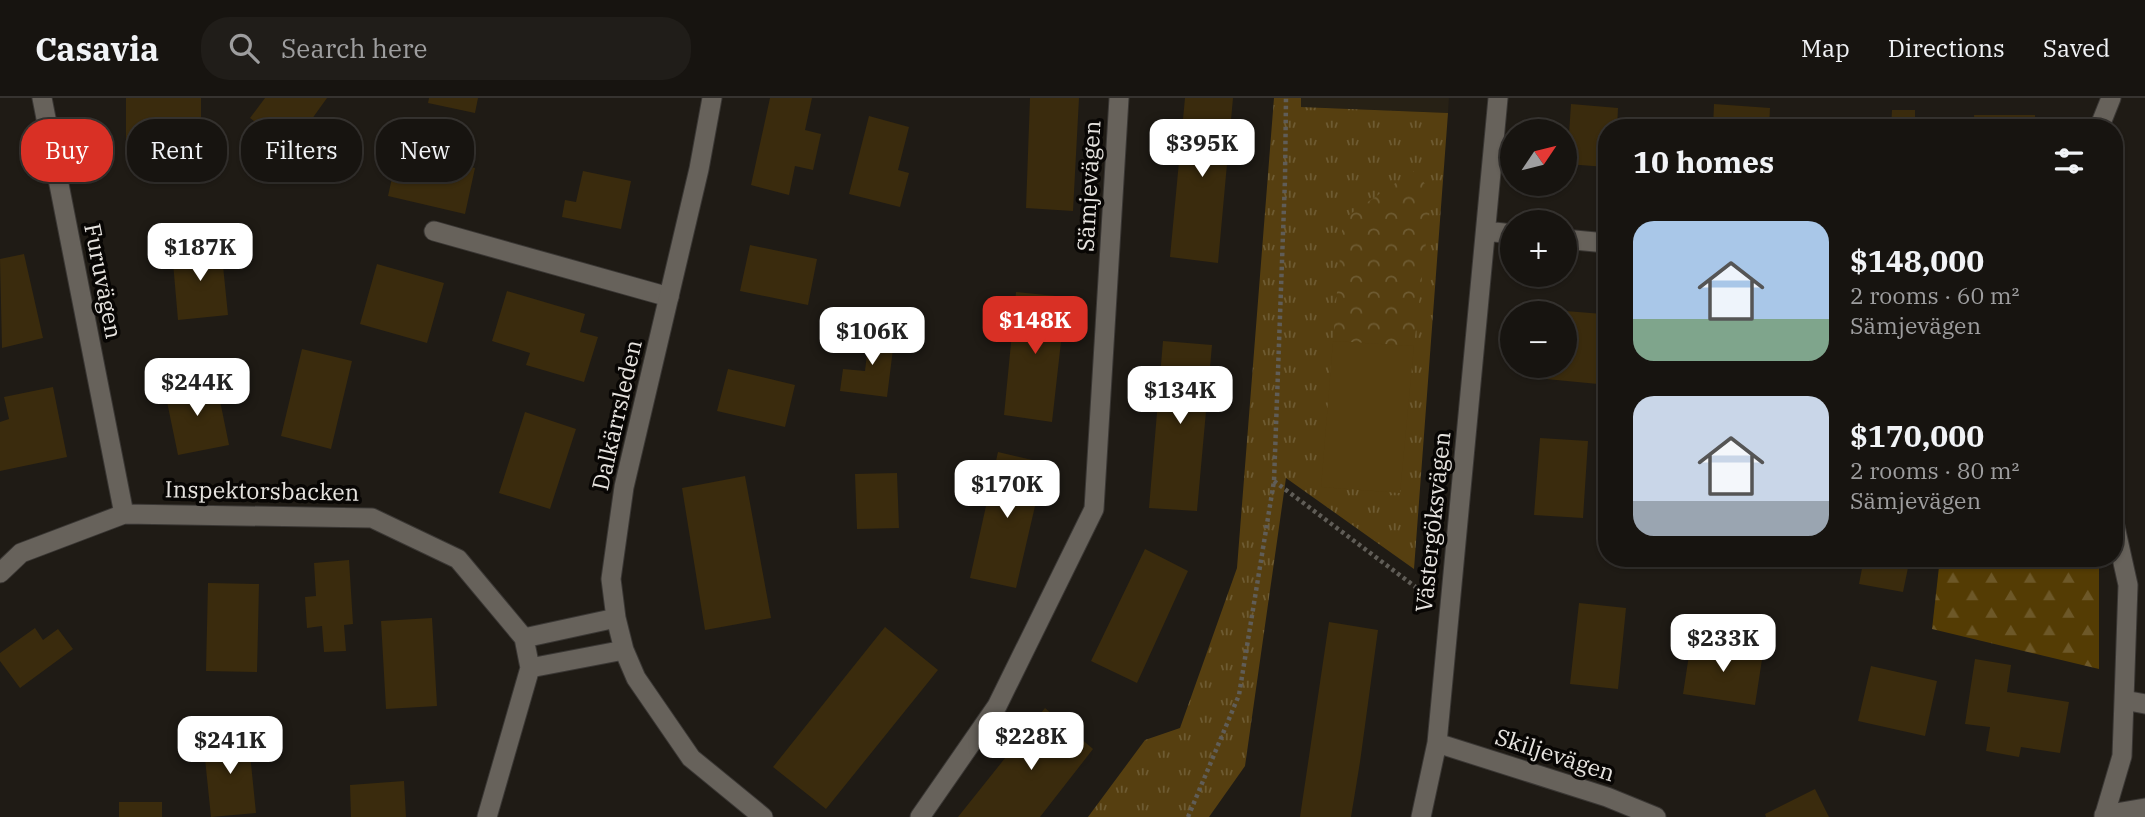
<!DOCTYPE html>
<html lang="en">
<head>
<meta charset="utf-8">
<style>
	body { margin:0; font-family:"IBM Plex Serif",serif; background:#201d19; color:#f1f3f6; height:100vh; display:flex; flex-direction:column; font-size:26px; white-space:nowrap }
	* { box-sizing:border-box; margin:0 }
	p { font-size:23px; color:#9e9e9f }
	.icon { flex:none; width:38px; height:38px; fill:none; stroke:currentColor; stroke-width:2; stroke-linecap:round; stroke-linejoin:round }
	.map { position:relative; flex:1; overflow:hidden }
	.drawer { position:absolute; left:1598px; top:21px; width:525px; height:448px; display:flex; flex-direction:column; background:#171410; border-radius:28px; box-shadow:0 2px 5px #0004,0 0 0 2px #363330 }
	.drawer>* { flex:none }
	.guide { position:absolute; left:21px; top:21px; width:665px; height:63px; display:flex; gap:14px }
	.needle { width:46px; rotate:55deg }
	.controls { position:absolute; left:1500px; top:21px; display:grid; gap:14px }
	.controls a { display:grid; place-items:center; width:77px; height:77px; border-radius:50%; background:#171410; box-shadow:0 2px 5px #0004,0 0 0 2px #363330; font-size:35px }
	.price { position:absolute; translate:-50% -60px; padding:0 16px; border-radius:14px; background:#fff; color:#222; font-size:23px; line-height:46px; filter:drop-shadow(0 2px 4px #0008) }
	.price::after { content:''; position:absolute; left:50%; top:42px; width:21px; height:16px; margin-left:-10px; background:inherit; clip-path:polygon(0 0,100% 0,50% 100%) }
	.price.current { background:#d93025; color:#fff }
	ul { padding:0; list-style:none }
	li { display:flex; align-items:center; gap:21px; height:175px; padding:0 35px }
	li span { display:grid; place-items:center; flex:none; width:196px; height:140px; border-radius:21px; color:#555 }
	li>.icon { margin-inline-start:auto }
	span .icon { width:84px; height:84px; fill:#fffc; stroke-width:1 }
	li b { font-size:30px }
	h2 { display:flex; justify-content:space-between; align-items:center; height:84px; padding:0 35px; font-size:30px }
	.tag { padding:0 24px; border-radius:28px; background:#171410; box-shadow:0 2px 5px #0004,0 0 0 2px #363330; font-size:24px; line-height:63px }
	.tag.current { background:#d93025; color:#fff }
	header { display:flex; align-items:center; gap:42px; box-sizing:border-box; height:98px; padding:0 35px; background:#171410; border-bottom:2px solid #363330 }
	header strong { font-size:33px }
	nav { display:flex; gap:38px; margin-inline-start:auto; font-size:24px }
	.search { width:490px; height:63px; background:#201d19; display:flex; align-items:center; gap:18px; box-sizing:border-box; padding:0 24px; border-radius:28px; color:#9e9e9f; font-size:26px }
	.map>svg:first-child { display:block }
	.built { fill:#272115 }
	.grass { fill:url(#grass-tufts) }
	.forest { fill:url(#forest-firs) }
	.park { fill:url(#park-crowns) }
	.pitch { fill:#563f10 }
	.building { fill:#3a2b0d }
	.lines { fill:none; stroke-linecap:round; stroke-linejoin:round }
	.service-casing { stroke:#3a3734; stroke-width:21 }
	.minor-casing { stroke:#3a3734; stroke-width:21 }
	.path { stroke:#605d57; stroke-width:4.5; stroke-dasharray:3.5 3.5; stroke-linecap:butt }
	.service { stroke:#67625b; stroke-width:19 }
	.minor { stroke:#67625b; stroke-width:19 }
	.labels { text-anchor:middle; stroke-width:7; stroke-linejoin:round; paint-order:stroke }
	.street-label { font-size:23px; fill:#e7e4e0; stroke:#080604 }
</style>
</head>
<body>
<header>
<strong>Casavia</strong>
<div class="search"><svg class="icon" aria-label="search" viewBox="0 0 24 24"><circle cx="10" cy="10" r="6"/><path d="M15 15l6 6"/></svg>Search here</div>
<nav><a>Map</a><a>Directions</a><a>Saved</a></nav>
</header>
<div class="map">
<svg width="2145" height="719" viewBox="0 0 2145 719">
	<defs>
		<pattern id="grass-tufts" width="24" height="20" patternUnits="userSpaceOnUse" patternTransform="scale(1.75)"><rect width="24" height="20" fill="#563f10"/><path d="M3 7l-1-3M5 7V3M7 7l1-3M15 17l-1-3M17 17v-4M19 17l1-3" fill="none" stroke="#6e5b32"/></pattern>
		<pattern id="forest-firs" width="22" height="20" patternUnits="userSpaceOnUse" patternTransform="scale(1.75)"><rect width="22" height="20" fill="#543c04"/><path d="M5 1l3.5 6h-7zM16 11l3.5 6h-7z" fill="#6d5828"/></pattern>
		<pattern id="park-crowns" width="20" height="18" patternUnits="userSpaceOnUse" patternTransform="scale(1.75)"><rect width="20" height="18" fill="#563f10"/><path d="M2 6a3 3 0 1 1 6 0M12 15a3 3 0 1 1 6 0" fill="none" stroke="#6e5b32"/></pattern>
	</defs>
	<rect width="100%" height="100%" fill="#1f1b15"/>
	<path class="built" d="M1301 0H1449L1448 15 1301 9Z"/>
	<path class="grass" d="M1274 0H1301V9L1448 15 1414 471 1286 380 1245 668 1209 719H1088L1145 642 1180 630 1237 470Z"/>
	<path class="forest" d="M1940 460H2098L2099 468V571L1932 531Z"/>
	<path class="park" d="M1413 73 1432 93 1414 248 1333 243 1343 121Z"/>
	<path class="pitch" d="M1333 243 1414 248 1400 395 1321 389Z"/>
	<path class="building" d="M126 0H201V48L126 49Z
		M265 0H327L291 50 250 20Z
		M429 0H478L475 15 428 5Z
		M770 0H812L805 32 821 36 813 72 795 68 789 97 751 87Z
		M1030 0H1079L1073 113 1026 110Z
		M1185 0H1233L1218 165 1170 159Z
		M1571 6 1618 10 1617 30H1606V69L1567 66Z
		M1714 6 1770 10 1769 30H1713Z
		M1892 12H1915V30H1891Z
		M1974 17H2035V30H1975Z
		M869 18 909 29 898 72 909 75 900 109 849 96Z
		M398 53 475 70 465 116 388 98Z
		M583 73 631 83 621 131 562 119 565 102 576 104Z
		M750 147 817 161 808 207 740 193Z
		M221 148 228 217 178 222 172 153Z
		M24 156 43 240 2 250 0 161Z
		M377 166 444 185 427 245 360 226Z
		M507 193 585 216 580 234 598 239 584 284 526 267 530 255 492 243Z
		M1016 194 1066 199 1052 324 1004 317Z
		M1553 212 1603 216 1598 286 1546 281 1548 268H1564V215H1553Z
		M870 231 895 235 887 299 840 293 843 271 865 273Z
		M1163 243 1212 247 1197 413 1149 410Z
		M302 251 352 263 331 351 281 338Z
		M728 271 795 287 785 329 717 313Z
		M216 283 229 347 178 357 165 294Z
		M53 289 67 359 0 373V324L9 321 4 299Z
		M525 314 576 331 550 411 499 395Z
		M1540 340 1588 343 1583 420 1534 417Z
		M998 354 1045 365 1016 490 970 480Z
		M897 375 899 430 857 431 855 376Z
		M745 378 771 520 705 532 682 390Z
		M1145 451 1188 473 1137 585 1091 563Z
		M1864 460H1910L1903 494 1859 486Z
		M349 462 353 526 344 527 346 553 324 554 322 528 307 530 305 499 316 498 314 465Z
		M208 485 259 486 257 574 206 573Z
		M1579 505 1626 510 1618 591 1570 586Z
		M432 520 437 608 386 611 381 523Z
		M1329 524 1378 532 1360 664 1351 719H1300Z
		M885 529 938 572 826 711 773 669Z
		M35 530 43 542 58 531 73 551 20 590 0 563V555Z
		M1691 544 1763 555 1755 607 1683 596Z
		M1975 561 2011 567 2007 594 2069 604 2060 655 2021 649 2019 659 1986 653 1990 629 1965 626Z
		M1871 568 1937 583 1925 638 1858 623Z
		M1045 610 1093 651 1040 719H958Z
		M248 636 256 715 211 719 203 641Z
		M404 683 406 719H351L350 687Z
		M1815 691 1829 719H1766L1765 716Z
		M119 704H162V719H119Z"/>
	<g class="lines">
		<defs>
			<path id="service" d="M434 133 669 199"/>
			<path id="minor" d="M42 0 124 416
				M712 0 699 71 624 389 611 481 616 520 624 552 636 580 691 660 763 719
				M2099 30 2111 0
				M1486 133 1512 136
				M1564 141 1606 145
				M0 475 21 455 124 416 372 420 458 461 524 540 530 570 487 719
				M524 540 616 520
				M530 570 624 552
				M2124 602 2145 606
				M1437 645 1607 699 1656 719
				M2104 717 2145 710
				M920 719 997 608 1094 411 1119 0
				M1421 719 1437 645 1498 0
				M2104 719 2122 658 2124 602 2128 487 2114 424"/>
		</defs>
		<use href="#service" class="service-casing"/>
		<use href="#minor" class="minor-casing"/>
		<path class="path" d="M1274 383 1425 496
			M1188 719 1239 597 1274 383 1285 81 1286 0"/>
		<use href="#service" class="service"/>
		<use href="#minor" class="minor"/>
	</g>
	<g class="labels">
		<g class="street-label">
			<text transform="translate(1089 88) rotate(-87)" y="8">Sämjevägen</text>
			<text transform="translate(103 183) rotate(79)" y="8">Furuvägen</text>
			<text transform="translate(617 317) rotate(-77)" y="8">Dalkärrsleden</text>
			<text transform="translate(262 393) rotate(1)" y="8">Inspektorsbacken</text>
			<text transform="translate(1433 424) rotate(-84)" y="8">Västergöksvägen</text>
			<text transform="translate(1555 657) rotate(18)" y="8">Skiljevägen</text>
		</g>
	</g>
</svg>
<div class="controls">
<a><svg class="needle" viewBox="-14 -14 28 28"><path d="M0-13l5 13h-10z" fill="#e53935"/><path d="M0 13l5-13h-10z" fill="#9e9e9f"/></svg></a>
<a>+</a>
<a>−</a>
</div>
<b class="price" style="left:1202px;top:81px">$395K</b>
<b class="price" style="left:200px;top:185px">$187K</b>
<b class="price current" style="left:1035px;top:258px">$148K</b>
<b class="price" style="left:872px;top:269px">$106K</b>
<b class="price" style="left:197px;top:320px">$244K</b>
<b class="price" style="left:1180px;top:328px">$134K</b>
<b class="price" style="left:1007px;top:422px">$170K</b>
<b class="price" style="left:1723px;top:576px">$233K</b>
<b class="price" style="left:1031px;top:674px">$228K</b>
<b class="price" style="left:230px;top:678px">$241K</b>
<div class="guide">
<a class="tag current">Buy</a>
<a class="tag">Rent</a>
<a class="tag">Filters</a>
<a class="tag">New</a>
</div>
<section class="drawer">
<h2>10 homes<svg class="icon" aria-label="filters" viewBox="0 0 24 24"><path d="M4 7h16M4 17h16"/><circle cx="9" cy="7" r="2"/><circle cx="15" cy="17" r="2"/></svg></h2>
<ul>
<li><span style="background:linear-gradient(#a9c7e8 70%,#7fa58c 0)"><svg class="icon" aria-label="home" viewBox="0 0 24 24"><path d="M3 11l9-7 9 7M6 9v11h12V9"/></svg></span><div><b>$148,000</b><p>2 rooms · 60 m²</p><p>Sämjevägen</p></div></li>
<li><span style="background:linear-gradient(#c9d6e8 75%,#9aa5b1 0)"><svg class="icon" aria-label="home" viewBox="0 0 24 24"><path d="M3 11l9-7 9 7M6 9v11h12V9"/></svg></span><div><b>$170,000</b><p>2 rooms · 80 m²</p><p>Sämjevägen</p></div></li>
</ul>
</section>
</div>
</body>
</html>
